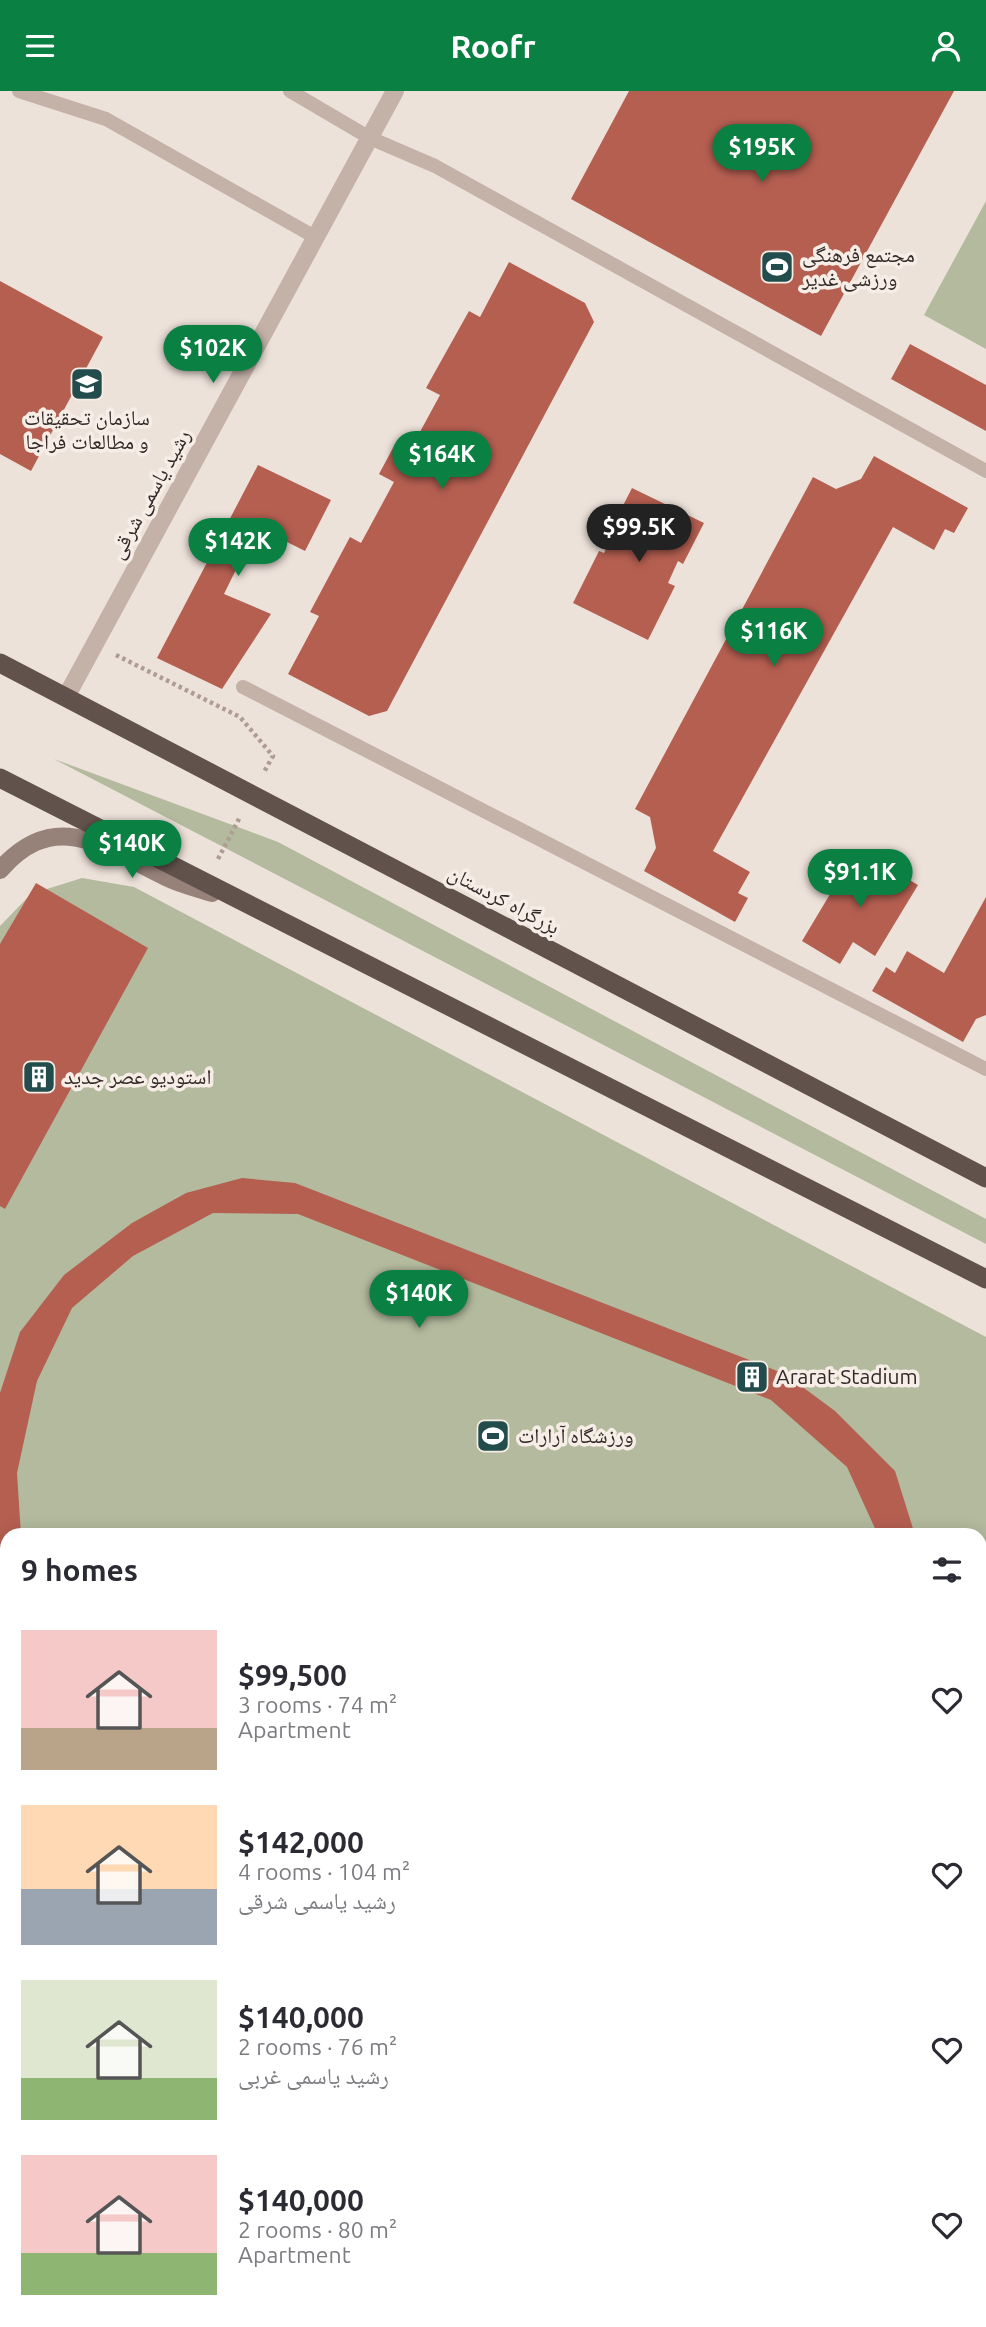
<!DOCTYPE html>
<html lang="en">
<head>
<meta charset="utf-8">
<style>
	body { margin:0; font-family:Ubuntu,"Noto Naskh Arabic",sans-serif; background:#f2f2f3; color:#2b2b33; height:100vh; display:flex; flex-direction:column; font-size:26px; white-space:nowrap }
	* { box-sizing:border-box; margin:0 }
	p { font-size:23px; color:#7c7c81 }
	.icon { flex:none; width:38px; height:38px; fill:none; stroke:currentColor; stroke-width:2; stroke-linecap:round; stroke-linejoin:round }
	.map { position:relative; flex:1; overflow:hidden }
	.drawer { position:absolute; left:0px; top:1437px; width:987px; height:800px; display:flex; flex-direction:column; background:#fff; border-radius:21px 21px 0 0; box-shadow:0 4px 18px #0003 }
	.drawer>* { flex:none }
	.price { position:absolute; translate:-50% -60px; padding:0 16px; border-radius:24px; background:#0b8043; color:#fff; font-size:23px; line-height:46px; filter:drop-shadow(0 2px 4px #0008) }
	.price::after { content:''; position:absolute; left:50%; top:42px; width:21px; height:16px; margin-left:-10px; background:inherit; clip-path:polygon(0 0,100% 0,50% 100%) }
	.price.selected { background:#222; color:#fff }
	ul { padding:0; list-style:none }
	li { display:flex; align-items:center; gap:21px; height:175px; padding:0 21px }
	li span { display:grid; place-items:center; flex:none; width:196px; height:140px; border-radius:0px; color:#555 }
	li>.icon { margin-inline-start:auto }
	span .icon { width:84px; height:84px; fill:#fffc; stroke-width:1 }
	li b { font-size:30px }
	h2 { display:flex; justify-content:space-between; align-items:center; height:84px; padding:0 21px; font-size:30px }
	header { display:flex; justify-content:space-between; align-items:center; height:91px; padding:0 21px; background:#0b8043; color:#fff; font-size:32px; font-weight:700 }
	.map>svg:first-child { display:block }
	.green { fill:#b3ba9d }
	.building { fill:#b55f51 }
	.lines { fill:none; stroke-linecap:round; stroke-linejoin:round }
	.path { stroke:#af9c93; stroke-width:4.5; stroke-dasharray:3.5 3.5; stroke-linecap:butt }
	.service { stroke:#c4b2a8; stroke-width:14 }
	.minor { stroke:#c4b2a8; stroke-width:18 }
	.tertiary { stroke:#c4b2a8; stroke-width:18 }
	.secondary { stroke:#97827a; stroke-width:18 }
	.trunk { stroke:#62524c; stroke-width:19 }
	.labels { text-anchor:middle; stroke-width:7; stroke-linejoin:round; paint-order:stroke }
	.poi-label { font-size:21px; fill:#322927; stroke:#f6ede6; text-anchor:start }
	.street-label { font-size:21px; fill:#322927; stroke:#f6ede6 }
</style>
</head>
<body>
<header><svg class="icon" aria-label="menu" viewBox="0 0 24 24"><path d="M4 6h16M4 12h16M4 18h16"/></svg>Roofr<svg class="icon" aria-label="person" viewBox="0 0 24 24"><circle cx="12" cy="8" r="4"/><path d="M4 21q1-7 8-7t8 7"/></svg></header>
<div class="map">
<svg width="986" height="2236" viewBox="0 0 986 2236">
	<rect width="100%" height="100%" fill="#ede2da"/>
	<path class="green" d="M986 110V258L924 224Z
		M54 668 278 751 986 1128V1153Z
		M82 787 134 796 986 1246V1909L980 1910V1444H7V1986L0 1987V835L31 803Z"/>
	<path class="building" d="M629 0H954L821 245 571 108Z
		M509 171 585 212 594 231 387 620 369 625 288 583 319 525 310 521 350 446 361 452 394 391 379 383 394 355 408 363 440 304 426 297 469 220 480 226Z
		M0 190 103 246 31 380 0 363Z
		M910 253 986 294V340L891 288Z
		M874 365 968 417 954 442 945 438 934 459 893 436 713 760 750 781 738 802 748 807 735 831 644 780 656 757 650 726 635 718 813 386 836 398 861 388Z
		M258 374 331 409 305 460 257 436 224 503 271 523 222 598 157 567Z
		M632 397 704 432 683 473 678 470 668 492 675 495 648 549 573 512 599 460 604 462 613 444 609 442Z
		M857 758 918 794 875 865 853 851 840 873 802 850Z
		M36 792 148 857 5 1118 0 1115V853Z
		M986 806V924L976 928 963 951 872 900 886 876 895 882 907 860 944 882Z
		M242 1087 295 1092 785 1283 835 1320 895 1380 915 1444H878L847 1376 771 1309 298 1123 213 1122 133 1165 72 1217 37 1290 17 1382 21 1444H7V1477L0 1479V1302L20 1241 64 1184 132 1132 186 1102Z
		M7 1536V1634L0 1631V1540Z
		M0 1685 7 1688V1735L0 1750Z
		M980 2071 986 2079V2106L980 2112Z
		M438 2230H524L515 2236H442Z"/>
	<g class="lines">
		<path class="path" d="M116 564 240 626 273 665 264 681
			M218 768 240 726"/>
		<path class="service" d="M19 0 106 28 315 146
			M290 0 370 47 435 75 986 380
			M243 596 986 978
			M980 1868 986 1867
			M0 1935 7 1928"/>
		<path class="minor" d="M692 2236 702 2230"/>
		<path class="tertiary" d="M66 606 395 0
			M621 2230 625 2236
			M663 2230 667 2236"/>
		<path class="secondary" d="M0 779C56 715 105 757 166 786 180 793 197 797 212 802
			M980 1920H986
			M980 1976 986 1975
			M0 2005 7 2004
			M0 2049 7 2048"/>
		<path class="trunk" d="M0 572 986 1087
			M0 687 986 1188"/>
	</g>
	<defs>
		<symbol id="stadium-square" viewBox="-11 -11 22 22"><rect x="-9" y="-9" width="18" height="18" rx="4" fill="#234d4c" stroke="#f6ede6"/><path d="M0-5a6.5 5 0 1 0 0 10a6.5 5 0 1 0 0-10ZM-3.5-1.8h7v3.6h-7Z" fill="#fff"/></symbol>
		<symbol id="university-square" viewBox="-11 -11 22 22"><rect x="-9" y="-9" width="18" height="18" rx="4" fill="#234d4c" stroke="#f6ede6"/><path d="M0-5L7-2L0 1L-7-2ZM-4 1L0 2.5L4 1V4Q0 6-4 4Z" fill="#fff"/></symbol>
		<symbol id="building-square" viewBox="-11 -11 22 22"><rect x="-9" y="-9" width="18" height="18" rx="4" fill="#234d4c" stroke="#f6ede6"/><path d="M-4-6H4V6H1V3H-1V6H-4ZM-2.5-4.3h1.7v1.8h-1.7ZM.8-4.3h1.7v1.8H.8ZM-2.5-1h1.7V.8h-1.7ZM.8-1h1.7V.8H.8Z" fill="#fff"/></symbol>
	</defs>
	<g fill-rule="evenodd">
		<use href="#stadium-square" x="758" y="157" width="38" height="38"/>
		<use href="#university-square" x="68" y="274" width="38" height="38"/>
		<use href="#building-square" x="20" y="967" width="38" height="38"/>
		<use href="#building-square" x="733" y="1267" width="38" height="38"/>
		<use href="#stadium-square" x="474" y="1326" width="38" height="38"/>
	</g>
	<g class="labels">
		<g class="poi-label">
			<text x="802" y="171">مجتمع فرهنگی<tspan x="802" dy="24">ورزشی غدیر</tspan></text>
			<text x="87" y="334" text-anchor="middle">سازمان تحقیقات<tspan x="87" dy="24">و مطالعات فراجا</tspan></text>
			<text x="64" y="993">استودیو عصر جدید</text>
			<text x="776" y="1293">Ararat Stadium</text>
			<text x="518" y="1352">ورزشگاه آرارات</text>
		</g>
		<g class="street-label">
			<text transform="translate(150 403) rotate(-61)" y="7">رشید یاسمی شرقی</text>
			<text transform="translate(504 809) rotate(28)" y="7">بزرگراه کردستان</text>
		</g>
	</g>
</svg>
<b class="price" style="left:762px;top:93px">$195K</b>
<b class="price" style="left:213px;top:294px">$102K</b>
<b class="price" style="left:442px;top:400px">$164K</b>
<b class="price selected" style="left:639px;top:473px">$99.5K</b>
<b class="price" style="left:238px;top:487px">$142K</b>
<b class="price" style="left:774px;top:577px">$116K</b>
<b class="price" style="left:132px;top:789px">$140K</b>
<b class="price" style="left:860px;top:818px">$91.1K</b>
<b class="price" style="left:419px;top:1239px">$140K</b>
<section class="drawer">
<h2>9 homes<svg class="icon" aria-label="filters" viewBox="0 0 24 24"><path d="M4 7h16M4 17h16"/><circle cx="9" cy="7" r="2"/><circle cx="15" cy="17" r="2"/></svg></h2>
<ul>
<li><span style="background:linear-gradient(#f6c9c9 70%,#b9a48a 0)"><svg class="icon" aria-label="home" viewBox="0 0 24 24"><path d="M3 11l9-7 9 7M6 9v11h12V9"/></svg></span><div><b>$99,500</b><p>3 rooms · 74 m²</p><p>Apartment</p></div><svg class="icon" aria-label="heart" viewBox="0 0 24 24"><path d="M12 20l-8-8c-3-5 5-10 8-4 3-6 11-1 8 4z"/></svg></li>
<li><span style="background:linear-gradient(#ffd9b3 60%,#9aa5b1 0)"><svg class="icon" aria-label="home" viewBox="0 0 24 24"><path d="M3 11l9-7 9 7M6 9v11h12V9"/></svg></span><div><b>$142,000</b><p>4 rooms · 104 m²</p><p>رشید یاسمی شرقی</p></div><svg class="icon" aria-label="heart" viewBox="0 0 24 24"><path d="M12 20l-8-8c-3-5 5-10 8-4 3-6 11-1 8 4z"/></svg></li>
<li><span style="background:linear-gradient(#dfe7d0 70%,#8fb573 0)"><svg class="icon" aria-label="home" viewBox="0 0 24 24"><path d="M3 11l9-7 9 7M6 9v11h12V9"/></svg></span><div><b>$140,000</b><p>2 rooms · 76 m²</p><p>رشید یاسمی غربی</p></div><svg class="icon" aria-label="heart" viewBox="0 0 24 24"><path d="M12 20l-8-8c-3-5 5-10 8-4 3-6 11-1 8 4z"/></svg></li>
<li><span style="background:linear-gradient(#f6c9c9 70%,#8fb573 0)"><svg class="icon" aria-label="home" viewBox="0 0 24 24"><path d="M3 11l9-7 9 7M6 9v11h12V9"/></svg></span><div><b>$140,000</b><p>2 rooms · 80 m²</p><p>Apartment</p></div><svg class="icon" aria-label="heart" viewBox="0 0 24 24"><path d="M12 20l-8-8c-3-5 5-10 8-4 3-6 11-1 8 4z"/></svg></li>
</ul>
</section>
</div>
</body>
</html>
